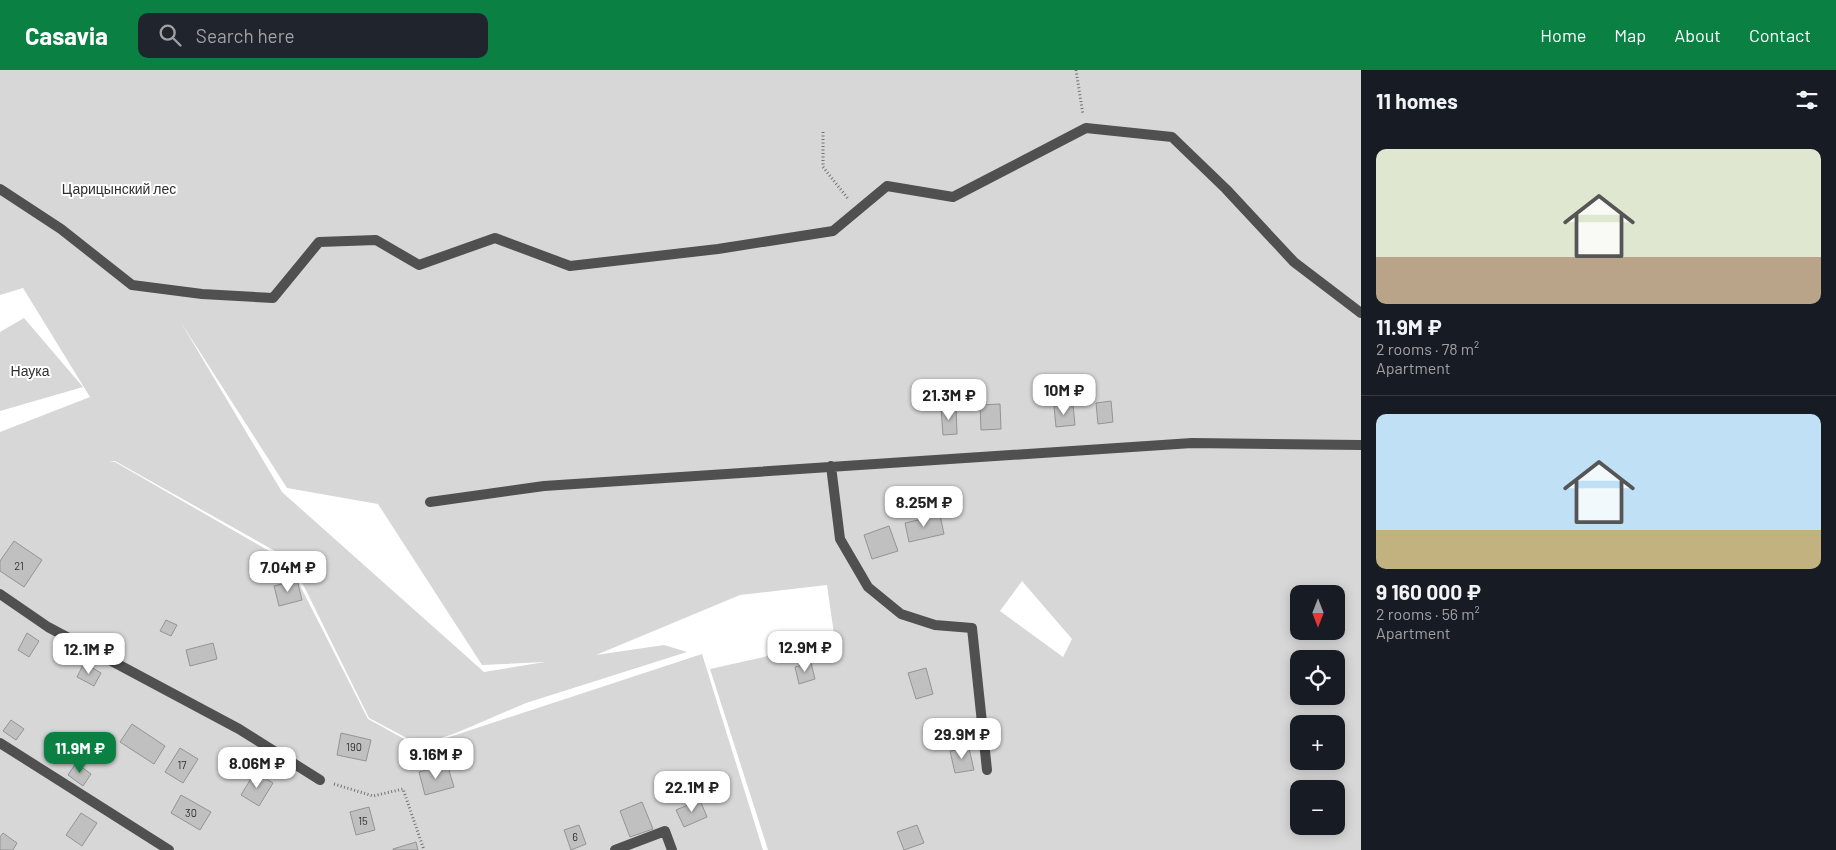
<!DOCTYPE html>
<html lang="en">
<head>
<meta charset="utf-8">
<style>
	body { margin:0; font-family:Barlow,sans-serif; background:#20242c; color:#f1f3f6; height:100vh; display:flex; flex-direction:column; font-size:19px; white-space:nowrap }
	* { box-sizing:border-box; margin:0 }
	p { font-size:16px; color:#9ea1a6 }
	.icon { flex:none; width:28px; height:28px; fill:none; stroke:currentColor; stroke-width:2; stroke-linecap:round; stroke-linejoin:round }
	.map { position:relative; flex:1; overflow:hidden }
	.panel { display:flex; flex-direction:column; background:#171b24; width:475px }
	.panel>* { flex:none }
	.needle { width:32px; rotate:180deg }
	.fabs { position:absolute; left:1290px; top:515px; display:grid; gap:10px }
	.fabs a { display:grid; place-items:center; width:55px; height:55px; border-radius:10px; background:#171b24; box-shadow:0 2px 12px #0003; font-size:25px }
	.price { position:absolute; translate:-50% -42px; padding:0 11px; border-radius:10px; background:#fff; color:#222; font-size:16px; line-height:32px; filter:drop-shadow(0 1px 2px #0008) }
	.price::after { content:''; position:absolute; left:50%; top:30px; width:15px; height:11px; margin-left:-8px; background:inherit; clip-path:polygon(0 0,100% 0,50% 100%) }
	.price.on { background:#0b8043; color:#fff }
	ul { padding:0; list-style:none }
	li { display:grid; align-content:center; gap:10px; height:265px; padding:0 15px }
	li+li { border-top:1px solid #363941 }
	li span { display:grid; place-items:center; height:155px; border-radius:10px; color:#555 }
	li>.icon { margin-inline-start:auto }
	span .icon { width:90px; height:90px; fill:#fffc; stroke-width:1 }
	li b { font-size:21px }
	h2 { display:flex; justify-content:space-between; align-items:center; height:60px; padding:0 15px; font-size:21px }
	header { display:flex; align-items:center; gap:30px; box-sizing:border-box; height:70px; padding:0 25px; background:#0b8043; color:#fff }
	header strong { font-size:24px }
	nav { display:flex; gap:28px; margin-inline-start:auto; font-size:18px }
	.search { width:350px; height:45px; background:#20242c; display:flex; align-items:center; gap:12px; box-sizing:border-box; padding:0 18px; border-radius:10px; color:#9ea1a6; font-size:19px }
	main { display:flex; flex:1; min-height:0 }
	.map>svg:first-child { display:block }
	.green { fill:#d7d7d7; fill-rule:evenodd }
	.building { fill:#c0c0c0; stroke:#949494 }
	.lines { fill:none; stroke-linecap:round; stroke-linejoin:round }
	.path { stroke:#727272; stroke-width:3; stroke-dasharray:1 2.5; stroke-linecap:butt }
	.lane { stroke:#505050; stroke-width:10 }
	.labels { text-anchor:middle; stroke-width:4; stroke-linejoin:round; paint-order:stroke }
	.number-label { font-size:11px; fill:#303030 }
	.park-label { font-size:14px; fill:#2e2e2e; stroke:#fff }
</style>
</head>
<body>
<header>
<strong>Casavia</strong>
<div class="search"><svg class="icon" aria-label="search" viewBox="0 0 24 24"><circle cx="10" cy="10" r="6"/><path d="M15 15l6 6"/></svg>Search here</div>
<nav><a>Home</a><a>Map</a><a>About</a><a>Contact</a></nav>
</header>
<main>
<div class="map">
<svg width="1361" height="780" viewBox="0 0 1361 780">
	<rect width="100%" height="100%" fill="#fff"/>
	<path class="green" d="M0 0H1361V780H768L710 599 835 571 827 515 740 525 596 585 664 575 687 582 526 633 456 663 420 675 369 648 291 490 115 391 109 392H115L288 492 368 649 419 677 702 584 763 780H0V362L90 327 23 218 0 225ZM180 251 287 418 378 434 482 595 545 592 484 602 282 422ZM1022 511 1072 569 1063 587 1000 541ZM1299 524H1336V561H1299ZM1299 589H1336V626H1299ZM1299 654H1336V691H1299ZM1299 719H1336V756H1299Z
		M24 248 83 317 0 341V262Z"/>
	<path class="building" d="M1111 331 1113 352 1098 354 1096 333Z
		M1000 334 1001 359 981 360 980 335Z
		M1073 335 1075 355 1056 357 1054 336Z
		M956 337 957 364 943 365 941 338Z
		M940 445 944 464 909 472 905 453Z
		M889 456 898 481 872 489 864 465Z
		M14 471 42 490 24 517 0 501V491Z
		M297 510 302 530 279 536 274 516Z
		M166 550 177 555 171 566 160 561Z
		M27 563 39 571 29 587 18 580Z
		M213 573 217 589 190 596 186 580Z
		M84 593 101 603 94 616 77 607Z
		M811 593 815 609 799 614 795 597Z
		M926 598 933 624 916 629 908 603Z
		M11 650 24 659 16 670 3 661Z
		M132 654 165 676 154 694 120 672Z
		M341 663 371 670 366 691 337 685Z
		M180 678 198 689 183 713 165 702Z
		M969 678 974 700 955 703 950 681Z
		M76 693 91 704 83 716 68 705Z
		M447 694 454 717 425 725 419 702Z
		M255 702 273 713 259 736 241 725Z
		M181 725 211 742 200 760 171 743Z
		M700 730 707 747 684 757 676 740Z
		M642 732 653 759 630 767 620 741Z
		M369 737 375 760 356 765 350 742Z
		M81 743 97 753 82 776 66 765Z
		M579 755 586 774 571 780 564 760Z
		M917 755 924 773 904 780 897 762Z
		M3 763 17 773 13 780H0V767Z
		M416 772 418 780H393V779Z"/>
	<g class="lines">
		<path class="path" d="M1076 0 1083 45
			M823 62V97L849 130
			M334 714 373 726 403 719 424 780"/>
		<path class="lane" d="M0 119 61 159 132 215 202 224 273 228 319 172 376 170 419 195 495 168 570 196 718 179 833 161 887 116 953 127 1086 58 1172 67 1226 119 1294 192 1361 243
			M831 396 840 469 868 517 901 544 935 555 972 558 987 700
			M430 432 544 416 1192 373 1361 375
			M0 524 48 557 239 659 320 710
			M0 673 169 780
			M615 780 665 761 672 780"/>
	</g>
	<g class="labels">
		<g class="number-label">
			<text x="19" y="500">21</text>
			<text x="354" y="681">190</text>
			<text x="182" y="699">17</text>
			<text x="191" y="747">30</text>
			<text x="363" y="755">15</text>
			<text x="575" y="771">6</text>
		</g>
		<g class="park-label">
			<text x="119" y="124">Царицынский лес</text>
			<text x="30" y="306">Наука</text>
		</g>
	</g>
</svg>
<div class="fabs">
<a><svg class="needle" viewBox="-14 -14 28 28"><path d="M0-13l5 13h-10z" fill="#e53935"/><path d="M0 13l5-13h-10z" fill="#9ea1a6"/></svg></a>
<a><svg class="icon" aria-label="locate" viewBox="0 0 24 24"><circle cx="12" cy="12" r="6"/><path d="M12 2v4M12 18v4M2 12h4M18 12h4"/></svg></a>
<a>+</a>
<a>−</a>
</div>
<b class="price" style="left:1064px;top:346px">10M ₽</b>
<b class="price" style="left:949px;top:351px">21.3M ₽</b>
<b class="price" style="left:924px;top:458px">8.25M ₽</b>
<b class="price" style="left:288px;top:523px">7.04M ₽</b>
<b class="price" style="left:805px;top:603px">12.9M ₽</b>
<b class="price" style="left:89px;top:605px">12.1M ₽</b>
<b class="price" style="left:962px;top:690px">29.9M ₽</b>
<b class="price on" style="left:80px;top:704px">11.9M ₽</b>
<b class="price" style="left:436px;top:710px">9.16M ₽</b>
<b class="price" style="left:257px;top:719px">8.06M ₽</b>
<b class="price" style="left:692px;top:743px">22.1M ₽</b>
</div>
<section class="panel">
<h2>11 homes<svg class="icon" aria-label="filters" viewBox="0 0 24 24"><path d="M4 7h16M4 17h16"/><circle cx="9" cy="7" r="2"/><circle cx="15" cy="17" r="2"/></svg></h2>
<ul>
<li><span style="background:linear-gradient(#dfe7d0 70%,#b9a48a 0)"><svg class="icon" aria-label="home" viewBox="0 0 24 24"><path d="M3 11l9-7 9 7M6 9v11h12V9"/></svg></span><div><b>11.9M ₽</b><p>2 rooms · 78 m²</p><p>Apartment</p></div></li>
<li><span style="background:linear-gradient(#bfe0f5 75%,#c2b280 0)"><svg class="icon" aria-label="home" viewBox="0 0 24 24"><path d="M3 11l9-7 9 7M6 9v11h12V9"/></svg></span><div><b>9 160 000 ₽</b><p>2 rooms · 56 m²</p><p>Apartment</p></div></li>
</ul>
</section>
</main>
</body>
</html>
